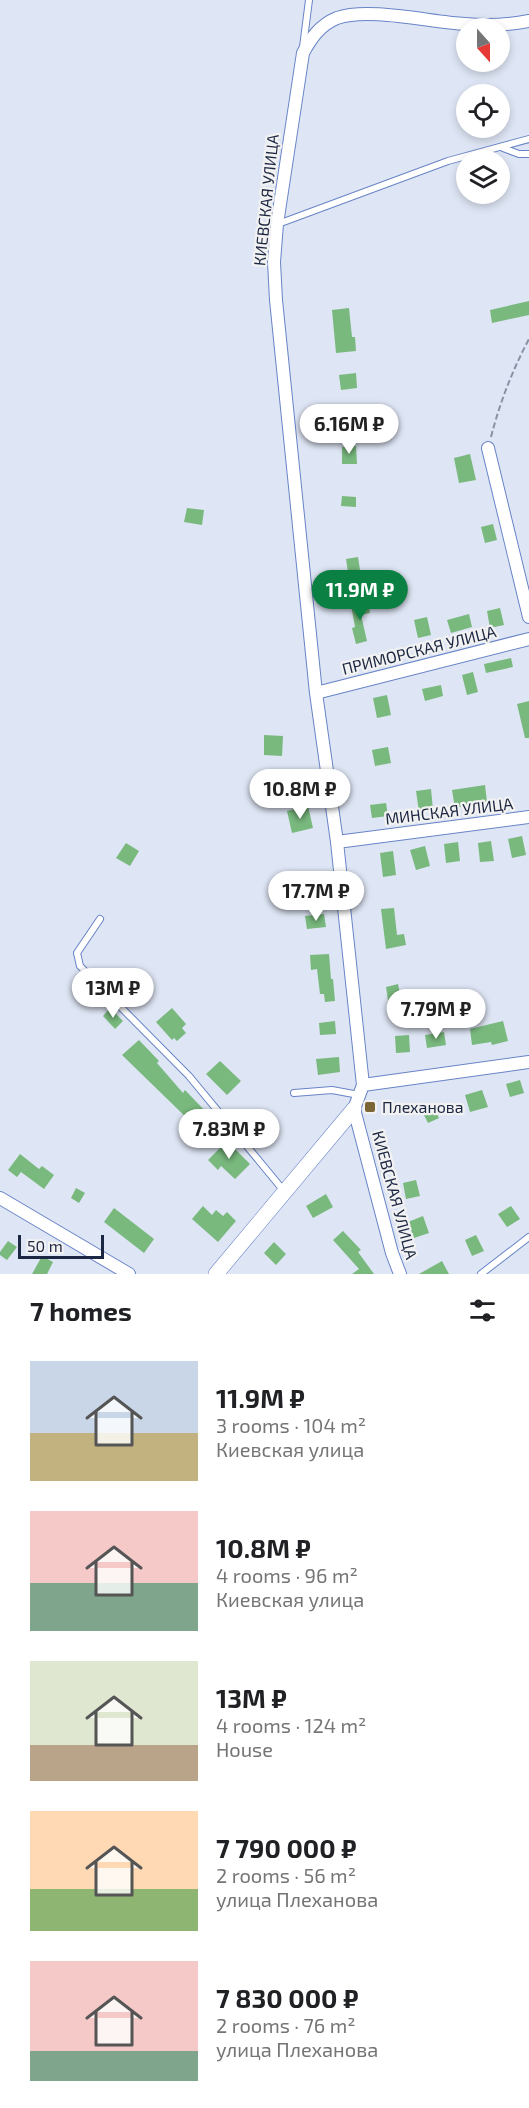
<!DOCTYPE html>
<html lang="en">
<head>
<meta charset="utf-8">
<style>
	body { margin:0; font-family:"Exo 2",sans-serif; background:#f2f2f2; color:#202124; height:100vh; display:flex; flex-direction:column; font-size:22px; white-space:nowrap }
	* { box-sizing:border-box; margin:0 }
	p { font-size:20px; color:#757577 }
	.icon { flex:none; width:33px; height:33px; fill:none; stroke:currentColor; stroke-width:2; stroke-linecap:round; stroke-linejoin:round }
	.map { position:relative; height:1274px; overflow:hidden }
	.drawer { display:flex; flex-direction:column; background:#fff; flex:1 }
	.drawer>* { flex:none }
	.needle { width:39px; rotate:159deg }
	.controls { position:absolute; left:456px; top:18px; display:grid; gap:12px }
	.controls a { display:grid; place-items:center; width:54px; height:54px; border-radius:50%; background:#fff; box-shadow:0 3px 9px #0003; font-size:30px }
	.scale { position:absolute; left:18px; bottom:15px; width:86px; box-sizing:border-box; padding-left:6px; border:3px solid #1c2743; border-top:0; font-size:16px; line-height:21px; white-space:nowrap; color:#1c2743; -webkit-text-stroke:4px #f2f2f2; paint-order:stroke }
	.price { position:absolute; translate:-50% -51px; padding:0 14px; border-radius:21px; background:#fff; color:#222; font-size:20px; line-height:39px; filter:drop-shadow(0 2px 3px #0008) }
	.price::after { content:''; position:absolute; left:50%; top:36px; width:18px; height:14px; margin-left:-9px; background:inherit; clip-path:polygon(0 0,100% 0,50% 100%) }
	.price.current { background:#0b8043; color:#fff }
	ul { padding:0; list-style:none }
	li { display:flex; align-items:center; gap:18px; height:150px; padding:0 30px }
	li span { display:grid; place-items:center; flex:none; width:168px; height:120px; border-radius:0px; color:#555 }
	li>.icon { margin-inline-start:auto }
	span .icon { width:72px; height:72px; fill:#fffc; stroke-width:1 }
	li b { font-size:26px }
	h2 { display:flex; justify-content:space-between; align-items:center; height:72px; padding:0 30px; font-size:26px }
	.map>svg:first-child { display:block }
	.building { fill:#79b97e }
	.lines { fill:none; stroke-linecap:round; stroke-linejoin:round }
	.service-casing { stroke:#6884c7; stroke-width:8 }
	.minor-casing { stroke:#6884c7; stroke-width:14 }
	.tertiary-casing { stroke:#6884c7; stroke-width:16 }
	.path { stroke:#8992a7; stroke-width:2; stroke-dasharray:6 3; stroke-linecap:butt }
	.service { stroke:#fff; stroke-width:6 }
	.minor { stroke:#fff; stroke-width:12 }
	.tertiary { stroke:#fff; stroke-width:15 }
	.poi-dot { fill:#7b6635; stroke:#f2f2f2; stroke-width:2 }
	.labels { text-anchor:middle; stroke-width:4.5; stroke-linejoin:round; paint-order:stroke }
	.street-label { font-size:16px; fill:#1c2743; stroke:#f2f2f2 }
	.poi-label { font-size:16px; fill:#1c2743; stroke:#f2f2f2; text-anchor:start }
</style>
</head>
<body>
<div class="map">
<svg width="529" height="1274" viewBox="0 0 529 1274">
	<rect width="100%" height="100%" fill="#dee5f4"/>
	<path class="building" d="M529 301V315L492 323 490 310Z
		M349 308 352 337H355L356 351 336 353 332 310Z
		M356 373 357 388 341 390 339 375Z
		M370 406V422H348V407Z
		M356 446 357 464H342V447Z
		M470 454 476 480 459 483 454 458Z
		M342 496 356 497V507L341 506Z
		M187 508 204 510 202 525 184 522Z
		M493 524 497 540 485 543 481 527Z
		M358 557 360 570 348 572 346 559Z
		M368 602 370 613 361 615 367 641 356 644 352 628 355 627 351 605Z
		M500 608 504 625 490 628 487 611Z
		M469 614 472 627 451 633 447 620Z
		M427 617 431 635 418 638 414 620Z
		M511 658 513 667 486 673 484 664Z
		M473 672 478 692 467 695 462 675Z
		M441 685 443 696 425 701 422 689Z
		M387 695 391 715 377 718 373 698Z
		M529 701V738H525L517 704Z
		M264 735 283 736 282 756 264 755Z
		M388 747 391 763 375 766 372 750Z
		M485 785 487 802 455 808 452 790Z
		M431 789 433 810 419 812 416 791Z
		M386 803 388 816 372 818 370 805Z
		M308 806 313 828 292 833 287 811Z
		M522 836 526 855 512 858 508 839Z
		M491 841 494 861 480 862 478 843Z
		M458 842 460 861 446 863 444 844Z
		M126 843 139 851 130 866 116 858Z
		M425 846 430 866 416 870 410 850Z
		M393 851 396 875 383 877 380 853Z
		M320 881 322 894 308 896 307 882Z
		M394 908 397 935 404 934 406 945 386 949 381 909Z
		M324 914 326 927 307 929 305 916Z
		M329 954 331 979H333L335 1001 325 1002 324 994H320L317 969 311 970 310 955Z
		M137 971 154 990 145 999 127 980Z
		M398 984 402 1004 389 1007 386 987Z
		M110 1008 123 1021 115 1029 103 1016Z
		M172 1008 186 1024 182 1028 186 1033 177 1041 174 1038 172 1040 156 1022Z
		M335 1021 336 1034 320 1035 319 1023Z
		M503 1021 508 1041 492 1045 491 1042 472 1045 470 1029Z
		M444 1032 446 1045 427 1048 425 1035Z
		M409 1035 410 1052 396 1053 395 1036Z
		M139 1040 159 1061 157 1063 183 1093 185 1090 208 1114 195 1126 122 1055Z
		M339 1057 340 1072 318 1075 316 1059Z
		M220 1061 241 1081 227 1095 206 1074Z
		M520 1080 524 1093 510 1097 506 1084Z
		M482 1090 488 1107 470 1112 465 1095Z
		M432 1104 439 1118 428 1123 421 1109Z
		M227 1141 250 1164 235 1179 221 1166 218 1170 208 1160Z
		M20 1154 39 1169 42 1166 54 1175 44 1189 21 1172 17 1177 8 1170Z
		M416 1180 420 1196 406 1199 403 1183Z
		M76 1188 85 1193 79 1203 71 1198Z
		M326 1194 333 1207 313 1218 306 1206Z
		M203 1206 212 1215 216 1210 223 1216 227 1212 236 1221 218 1242 192 1219Z
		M511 1206 520 1219 507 1227 498 1214Z
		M114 1208 154 1239 144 1253 104 1222Z
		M423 1216 429 1233 414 1238 408 1222Z
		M343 1231 361 1250 358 1252 374 1274H352L359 1269 333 1240Z
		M476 1235 484 1251 472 1256 465 1240Z
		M8 1241 17 1247 7 1260 0 1255V1252Z
		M274 1242 286 1254 276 1265 264 1253Z
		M42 1256 53 1262 47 1274H32Z
		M442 1261 449 1274H419Z"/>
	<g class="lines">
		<defs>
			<path id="service" d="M303 47 309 0
				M503 148 519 154H529
				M278 224 448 161 529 139
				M100 919 77 953 80 966 189 1076 284 1191
				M294 1093 332 1090 359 1095
				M481 1274 529 1237"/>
			<path id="minor" d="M488 448 529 617
				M316 693 529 639
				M337 842 529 817
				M363 1085 529 1062
				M0 1198 129 1274
				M400 1274 392 1253 354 1109 363 1085 337 842 316 693 276 300 274 262 277 224 303 53C311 38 320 25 337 18 369 7 429 22 465 24 487 26 508 25 529 21"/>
			<path id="tertiary" d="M216 1274 354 1109"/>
		</defs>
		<use href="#service" class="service-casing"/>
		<use href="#minor" class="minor-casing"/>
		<use href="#tertiary" class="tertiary-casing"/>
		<path class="path" d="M491 437C500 402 512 371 529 339"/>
		<use href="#service" class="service"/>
		<use href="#minor" class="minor"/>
		<use href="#tertiary" class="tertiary"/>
	</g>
	<rect class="poi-dot" x="364" y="1101" width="12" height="12" rx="3"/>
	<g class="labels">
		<g class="street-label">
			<text transform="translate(266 200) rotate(-84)" y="6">КИЕВСКАЯ УЛИЦА</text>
			<text transform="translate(419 650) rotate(-14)" y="6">ПРИМОРСКАЯ УЛИЦА</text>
			<text transform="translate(449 811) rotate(-7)" y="6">МИНСКАЯ УЛИЦА</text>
			<text transform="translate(395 1195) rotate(75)" y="6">КИЕВСКАЯ УЛИЦА</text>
		</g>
		<g class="poi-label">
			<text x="382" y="1113">Плеханова</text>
		</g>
	</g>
</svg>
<div class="controls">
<a><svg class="needle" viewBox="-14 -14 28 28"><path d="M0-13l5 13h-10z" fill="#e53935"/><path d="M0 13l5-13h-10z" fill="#757577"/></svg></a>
<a><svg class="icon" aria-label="locate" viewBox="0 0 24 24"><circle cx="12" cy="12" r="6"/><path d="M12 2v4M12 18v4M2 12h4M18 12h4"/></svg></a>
<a><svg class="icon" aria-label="layers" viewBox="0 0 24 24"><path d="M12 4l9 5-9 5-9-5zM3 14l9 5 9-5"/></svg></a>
</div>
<div class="scale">50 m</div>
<b class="price" style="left:349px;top:455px">6.16M ₽</b>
<b class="price current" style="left:360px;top:621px">11.9M ₽</b>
<b class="price" style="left:300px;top:820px">10.8M ₽</b>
<b class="price" style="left:316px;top:922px">17.7M ₽</b>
<b class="price" style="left:113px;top:1019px">13M ₽</b>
<b class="price" style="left:436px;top:1040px">7.79M ₽</b>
<b class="price" style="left:229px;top:1160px">7.83M ₽</b>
</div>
<section class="drawer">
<h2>7 homes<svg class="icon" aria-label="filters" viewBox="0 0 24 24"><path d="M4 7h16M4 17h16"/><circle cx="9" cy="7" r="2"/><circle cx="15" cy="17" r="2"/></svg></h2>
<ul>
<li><span style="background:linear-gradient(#c9d6e8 60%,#c2b280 0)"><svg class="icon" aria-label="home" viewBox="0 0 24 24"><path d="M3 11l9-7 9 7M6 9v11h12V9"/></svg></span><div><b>11.9M ₽</b><p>3 rooms · 104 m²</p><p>Киевская улица</p></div></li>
<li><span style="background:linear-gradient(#f6c9c9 60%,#7fa58c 0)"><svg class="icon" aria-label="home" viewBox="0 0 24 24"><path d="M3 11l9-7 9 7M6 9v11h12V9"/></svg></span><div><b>10.8M ₽</b><p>4 rooms · 96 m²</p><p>Киевская улица</p></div></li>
<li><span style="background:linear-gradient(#dfe7d0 70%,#b9a48a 0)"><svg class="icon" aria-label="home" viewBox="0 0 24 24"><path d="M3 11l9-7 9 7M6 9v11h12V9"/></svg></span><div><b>13M ₽</b><p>4 rooms · 124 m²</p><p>House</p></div></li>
<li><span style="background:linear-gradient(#ffd9b3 65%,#8fb573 0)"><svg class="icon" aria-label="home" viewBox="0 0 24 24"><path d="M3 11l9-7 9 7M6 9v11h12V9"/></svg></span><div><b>7 790 000 ₽</b><p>2 rooms · 56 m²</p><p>улица Плеханова</p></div></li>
<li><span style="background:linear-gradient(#f6c9c9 75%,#7fa58c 0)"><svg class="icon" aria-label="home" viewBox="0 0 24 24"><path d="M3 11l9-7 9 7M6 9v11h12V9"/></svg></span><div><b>7 830 000 ₽</b><p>2 rooms · 76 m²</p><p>улица Плеханова</p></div></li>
</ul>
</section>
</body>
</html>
